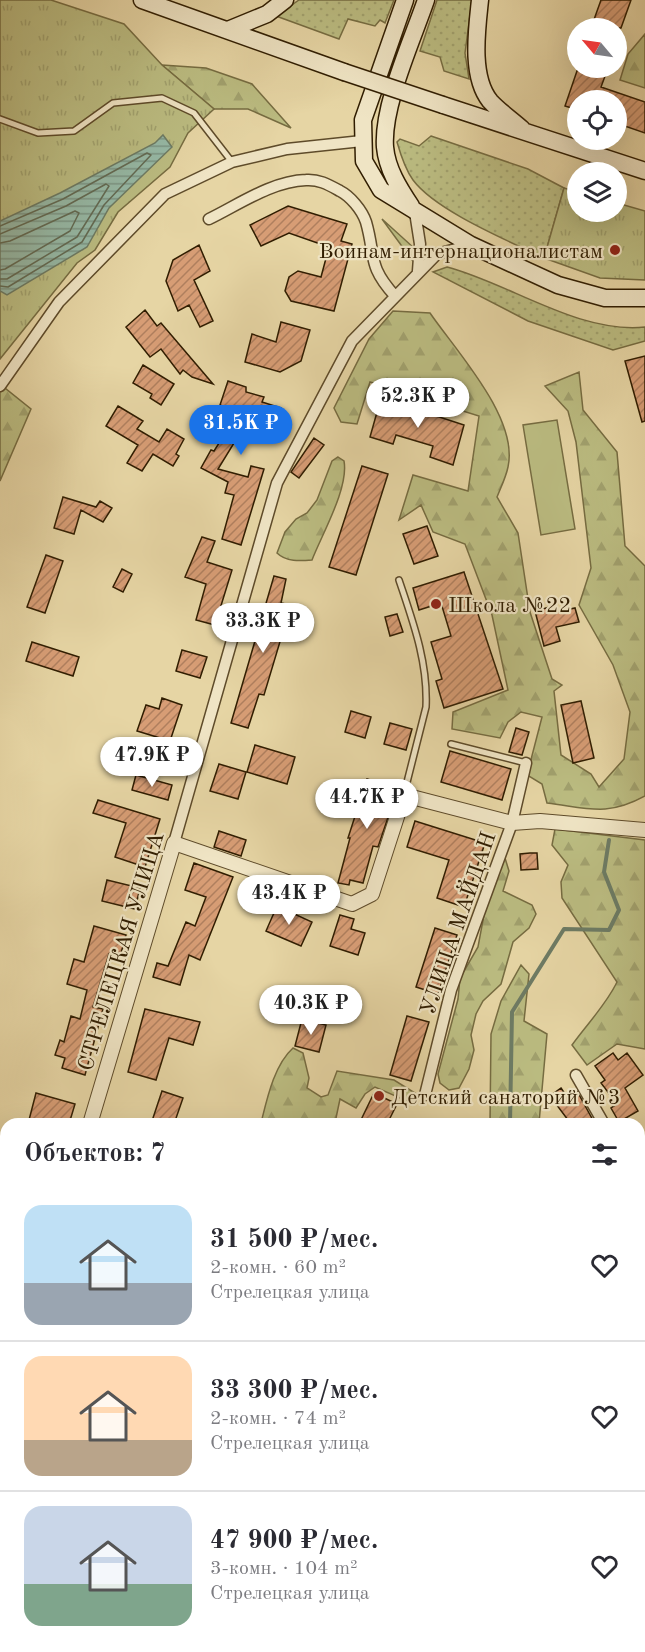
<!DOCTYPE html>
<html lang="ru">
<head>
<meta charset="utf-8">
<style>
	body { margin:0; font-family:"Old Standard TT",serif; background:#f2f2f3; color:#2b2b33; height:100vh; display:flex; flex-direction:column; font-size:22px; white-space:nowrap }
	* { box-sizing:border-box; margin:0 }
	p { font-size:20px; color:#7c7c81 }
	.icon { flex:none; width:33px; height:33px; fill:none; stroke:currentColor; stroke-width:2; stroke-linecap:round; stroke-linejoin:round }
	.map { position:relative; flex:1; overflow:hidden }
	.side { position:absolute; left:0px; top:1118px; width:645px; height:536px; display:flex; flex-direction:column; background:#fff; border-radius:18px 18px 0 0; box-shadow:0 6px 24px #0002 }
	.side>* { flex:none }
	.needle { width:39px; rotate:299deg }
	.controls { position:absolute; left:567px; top:18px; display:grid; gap:12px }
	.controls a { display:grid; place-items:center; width:60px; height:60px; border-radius:50%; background:#fff; box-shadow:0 6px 24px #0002; font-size:30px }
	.price { position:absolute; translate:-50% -51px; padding:0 14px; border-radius:21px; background:#fff; color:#222; font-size:20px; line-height:39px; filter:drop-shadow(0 2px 3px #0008) }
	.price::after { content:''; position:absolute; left:50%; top:36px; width:18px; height:14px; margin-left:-9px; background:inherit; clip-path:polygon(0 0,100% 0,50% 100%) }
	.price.current { background:#1a73e8; color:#fff }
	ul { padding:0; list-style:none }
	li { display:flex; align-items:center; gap:18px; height:150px; padding:0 24px }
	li+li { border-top:2px solid #e1e1e2 }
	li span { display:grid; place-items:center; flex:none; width:168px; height:120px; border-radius:18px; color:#555 }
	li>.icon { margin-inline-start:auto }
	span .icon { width:72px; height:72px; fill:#fffc; stroke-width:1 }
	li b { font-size:26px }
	h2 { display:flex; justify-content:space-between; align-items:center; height:72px; padding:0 24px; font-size:26px }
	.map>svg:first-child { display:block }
	.grass { fill:url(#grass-dots); stroke:#766c41; stroke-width:1.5 }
	.forest { fill:url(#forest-firs); stroke:#766c41; stroke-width:1.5 }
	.park { fill:url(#park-tufts); stroke:#766c41; stroke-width:1.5 }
	.pitch { fill:#bbbc81; stroke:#766c41; stroke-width:1.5 }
	.water { fill:url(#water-rules); stroke:#6d7b64; stroke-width:1.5 }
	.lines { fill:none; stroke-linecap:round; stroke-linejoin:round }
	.shore { stroke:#636b54; stroke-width:1.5 }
	.stream { stroke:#6d7b64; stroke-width:4 }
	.building { fill:url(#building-hatch); stroke:#301d01; stroke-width:1.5 }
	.service-casing { stroke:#5e4b2a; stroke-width:8 }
	.minor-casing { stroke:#5e4b2a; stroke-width:13 }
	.tertiary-casing { stroke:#5e4b2a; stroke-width:16 }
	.secondary-casing { stroke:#301d01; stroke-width:19 }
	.service { stroke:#efe4c4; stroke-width:5 }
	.minor { stroke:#efe4c4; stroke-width:10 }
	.tertiary { stroke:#efe4c4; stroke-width:14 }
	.secondary { stroke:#efe4c4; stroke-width:16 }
	.secondary-bridge-casing { stroke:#301d01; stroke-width:19; stroke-linecap:butt }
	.secondary-bridge { stroke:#efe4c4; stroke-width:16 }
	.poi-dot { fill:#8f2418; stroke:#efe4c4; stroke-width:2 }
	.labels { text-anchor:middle; stroke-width:4.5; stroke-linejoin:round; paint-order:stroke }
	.poi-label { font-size:22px; fill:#301d01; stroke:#efe4c4; text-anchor:start }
	.street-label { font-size:22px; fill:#301d01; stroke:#efe4c4 }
</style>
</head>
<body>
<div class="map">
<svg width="645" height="1652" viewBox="0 0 645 1652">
	<defs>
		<pattern id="grass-dots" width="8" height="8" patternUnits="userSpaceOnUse" patternTransform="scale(1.5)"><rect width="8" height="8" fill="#bbbc81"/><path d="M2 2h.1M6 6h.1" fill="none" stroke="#a1a16e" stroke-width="1.8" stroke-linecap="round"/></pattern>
		<pattern id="forest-firs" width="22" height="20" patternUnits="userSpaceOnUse" patternTransform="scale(1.5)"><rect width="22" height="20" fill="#bbbc81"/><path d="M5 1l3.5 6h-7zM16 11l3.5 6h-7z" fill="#a1a16e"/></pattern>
		<pattern id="park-tufts" width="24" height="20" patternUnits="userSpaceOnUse" patternTransform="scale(1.5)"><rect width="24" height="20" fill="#bbbc81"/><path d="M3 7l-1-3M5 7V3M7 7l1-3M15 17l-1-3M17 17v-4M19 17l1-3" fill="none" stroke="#a1a16e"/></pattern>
		<pattern id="water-rules" width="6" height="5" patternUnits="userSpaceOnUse" patternTransform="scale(1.5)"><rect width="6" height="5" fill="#96b9a6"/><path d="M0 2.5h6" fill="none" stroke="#7b9685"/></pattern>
		<pattern id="building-hatch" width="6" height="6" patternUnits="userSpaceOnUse" patternTransform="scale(1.5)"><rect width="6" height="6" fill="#d79d75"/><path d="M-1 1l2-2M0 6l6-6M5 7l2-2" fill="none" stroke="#af7f5e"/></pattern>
	</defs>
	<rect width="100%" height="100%" fill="#e6d5a4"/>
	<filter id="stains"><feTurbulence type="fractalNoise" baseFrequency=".00333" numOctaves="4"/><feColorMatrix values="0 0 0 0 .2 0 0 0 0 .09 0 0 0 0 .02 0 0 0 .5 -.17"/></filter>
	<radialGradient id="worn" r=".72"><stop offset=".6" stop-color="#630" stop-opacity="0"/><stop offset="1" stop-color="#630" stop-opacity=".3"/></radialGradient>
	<path class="grass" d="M299 0H394L385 23 380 20 375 26 348 19 339 39 276 16Z
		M437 0H472L465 53 469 79 444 71 440 57 420 51Z
		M431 136 528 169 564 188 544 258C509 241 436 211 413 180 405 169 401 156 397 142L400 139 419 146Z
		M382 219 414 248 415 262 412 260Z
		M447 267C509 283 578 334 645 327V341L613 350 528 321 433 272Z"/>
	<path class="forest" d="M645 34V88L620 80 628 54Z
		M162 65 206 68 252 84 291 128 248 109H214Z
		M393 311 430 313C456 351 519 418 508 467 506 477 501 487 497 497L518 533 530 612 552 679 562 685 554 691 561 755 591 774 599 787 624 759 630 712 613 665 579 605 591 568 576 442 568 411 545 386 579 372 583 410 617 452 625 546 645 566V796C607 817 588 808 547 803L542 784 527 775 542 717 521 712 508 722 500 738 452 729 453 712 508 690 492 615 465 544 433 532 421 505 399 520 413 475 468 491 479 416 370 382 357 424 341 422 334 408 369 339Z
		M0 384 31 409 0 481Z
		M338 457 344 461C349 488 322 534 312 560 300 561 286 562 277 553L285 532 296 519 307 513 317 500 332 461Z
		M555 829 645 840V1049L617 1044 587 1065 572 1045C587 1024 606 1005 617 982L562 898 561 882 568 865 552 845Z
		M505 858 509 871 503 891 532 905 536 914 529 928 513 942 501 984 483 1001 476 1014 471 1035 474 1050 469 1069 459 1088 449 1090 440 1083 438 1074 458 999 460 978 478 947 489 888Z
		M521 965 529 974 524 1021 547 1034 539 1123H490L491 1034 501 1001Z
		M293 1048 303 1053 309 1078 307 1088 321 1097 328 1095 337 1071 394 1080 415 1093 411 1100 407 1101 375 1087 365 1094 356 1108 340 1099 336 1118 338 1123H261C267 1099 274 1065 293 1048Z
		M339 1647H388L386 1652H334Z"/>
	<path class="park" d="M0 0H51L124 24 162 65 214 109 188 133 170 167 118 212 95 250 77 263 0 359Z
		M564 188 577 192 578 212H616L617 203 645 211V280L600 278 544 258Z"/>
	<path class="pitch" d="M557 420 575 529 541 535 523 425Z"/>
	<path class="water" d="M163 135 172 147 109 208 87 247 7 295 0 291V221L60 193 155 143Z"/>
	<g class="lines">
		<path class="shore" d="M0 226 63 199 147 153 151 155 104 205 82 242 8 287 0 286
			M0 234 66 206 106 184 109 186 77 237 7 279H0
			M0 243 10 241 75 211 79 213 70 231 5 269 0 270"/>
		<path class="stream" d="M510 1124 512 1012 564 929 609 930 619 910 604 872 609 840
			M355 1652 359 1647"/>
	</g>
	<path class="building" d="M601 0H631L621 28H591Z
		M578 68H608L601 87 645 102V133L616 123V100H578V110L565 106Z
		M288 206 347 224 341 241 352 244 334 311 291 301 285 291 289 277 298 271 321 277 329 247 289 233 261 246 250 225Z
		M199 245 210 271 194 280 213 321 200 327 189 305 178 311 166 281 173 260Z
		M145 310 157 326 161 323 213 384 192 377 183 370 180 374 161 349 150 357 126 327Z
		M281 322 310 330 301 361 280 372 245 362 252 334 276 342Z
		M645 356V421L642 422 625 361Z
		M143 365 174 384 161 405 150 398 152 394 133 383Z
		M228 381 246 387V392L264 397 262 402 281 408 273 433 245 425 218 469 248 477 251 466 264 469 241 545 222 539 234 495 225 493 228 482 201 468 211 450 214 451 239 412 220 405Z
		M381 398 464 425 453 465 430 457 433 446 396 435 393 444 370 437Z
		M118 406 143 421 137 429 159 442 167 429 184 439 176 454 179 456 173 466 153 454 142 471 127 463 138 445 106 426Z
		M314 438 324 445 299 478 291 472Z
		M362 466 388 474 356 575 329 567Z
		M63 497 96 507 100 501 112 508 103 522 81 510 74 534 54 528Z
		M427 526 438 556 414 564 403 534Z
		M202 537 215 541 207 562 232 570 215 625 196 620 206 584 185 577Z
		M46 555 63 561 45 613 27 607Z
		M122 569 132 574 123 592 113 587Z
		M464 572 503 689 444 708 436 681 442 679 431 642 451 636 441 603 419 610 413 588Z
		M274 576 286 579 281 603 291 605 264 695 259 694 248 728 231 723Z
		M550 607 552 613 575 608 579 622 556 627 560 641 544 646 535 611Z
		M397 614 403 632 390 636 385 617Z
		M32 642 79 657 73 676 26 661Z
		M182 650 207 657 200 678 176 671Z
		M162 698 182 705 170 741 137 731 146 705 159 709Z
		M581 701 594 758 573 763 561 705Z
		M351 711 371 717 365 738 345 732Z
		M390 723 412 729 406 750 384 744Z
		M516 728 529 732 522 755 509 752Z
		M255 745 295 757 287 784 247 772Z
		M450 751 511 769 502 800 441 782Z
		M219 764 246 772 238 799 210 791Z
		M136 775 172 785 168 800 132 790Z
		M367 779 398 788 378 847 373 846 363 883 350 880 349 885 338 883 350 838H348Z
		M98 800 160 819 145 867 115 857 126 823 93 813Z
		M415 821 485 843 464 907 437 898 449 860 407 847Z
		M219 831 246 840 241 856 214 847Z
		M530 853H537L538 869 521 870 520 854Z
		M194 863 233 877 200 960 189 955 180 985 153 977 157 963 168 966 186 922 195 926 206 897 185 890Z
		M107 880 140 888 135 909 102 901Z
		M277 906 312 922 301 946 266 931Z
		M340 915 354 919 351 929 365 933 358 955 330 946Z
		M94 926 126 935 120 957 109 954 93 1007 103 1009 85 1075 62 1068 65 1058 55 1055 60 1040 64 1042 71 1016 80 1019 87 990 67 984 74 959 84 962Z
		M435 928 457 935 438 994 416 987Z
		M145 1009 200 1022 193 1045 169 1038 156 1080 128 1072Z
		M407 1016 429 1022 411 1081 390 1075Z
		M302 1019 326 1025 319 1052 295 1046Z
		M613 1053 618 1060 627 1053 643 1075 625 1088 638 1111 619 1122 611 1108 617 1104 601 1083 605 1080 595 1066Z
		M561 1088 565 1094 570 1091 572 1094 577 1091 595 1124H571L550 1096Z
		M162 1091 183 1098 174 1124H151Z
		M36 1093 75 1104 69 1124H43L29 1120Z
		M374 1093 397 1104 387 1124H359Z"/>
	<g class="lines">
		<defs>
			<path id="service" d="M0 119 38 133 74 131 113 103 162 98 194 113 232 162
				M399 580C413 622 428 662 426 707L404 794
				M451 744 526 763"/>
			<path id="minor" d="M415 212 420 244 418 271
				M209 219C238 205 272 181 306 180 319 179 329 185 340 191 350 196 362 210 366 222 376 257 367 265 395 296
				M0 386 59 302 165 194 232 162 287 149 362 141
				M174 843 277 483 352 341 437 254 471 245
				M576 1075 604 1124
				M425 1095 451 990 512 823 526 763
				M639 1178 645 1187
				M639 1447 645 1455
				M0 1485 6 1489
				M162 1647 165 1652
				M590 1647 593 1652
				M469 1652 471 1647"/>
			<path id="tertiary" d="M90 1124 174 843 352 904 372 894 404 795 512 823 540 821 645 830
				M0 1425 6 1405"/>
			<path id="secondary" d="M142 0 344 72
				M405 0 363 120 364 161 381 190 471 245 558 285 605 298H645
				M480 0C477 29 470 76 490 101 499 111 512 120 522 129
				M228 30 267 14 285 0
				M443 105 645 171
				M411 206C399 188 387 169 385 147 382 106 412 41 426 0"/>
		</defs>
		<use href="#service" class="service-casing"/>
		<use href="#minor" class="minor-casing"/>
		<use href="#tertiary" class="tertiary-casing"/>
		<use href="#secondary" class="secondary-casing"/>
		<use href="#service" class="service"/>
		<use href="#minor" class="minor"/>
		<use href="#tertiary" class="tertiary"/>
		<use href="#secondary" class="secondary"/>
		<defs>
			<path id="secondary-bridge" d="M344 72 443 105"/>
		</defs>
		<use href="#secondary-bridge" class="secondary-bridge-casing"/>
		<use href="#secondary-bridge" class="secondary-bridge"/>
	</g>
	<g class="poi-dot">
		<circle cx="615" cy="250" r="6"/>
		<circle cx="436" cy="604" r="6"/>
		<circle cx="379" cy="1096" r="6"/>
	</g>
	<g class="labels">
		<g class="poi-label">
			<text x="603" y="258" text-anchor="end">Воинам-интернационалистам</text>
			<text x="448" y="612">Школа №22</text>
			<text x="391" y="1104">Детский санаторий №3</text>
		</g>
		<g class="street-label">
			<text transform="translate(457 923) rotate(-71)" y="8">УЛИЦА МАЙДАН</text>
			<text transform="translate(120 951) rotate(-73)" y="8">СТРЕЛЕЦКАЯ УЛИЦА</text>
		</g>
	</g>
	<rect width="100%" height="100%" filter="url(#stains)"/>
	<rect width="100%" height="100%" fill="url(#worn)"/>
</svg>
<div class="controls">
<a><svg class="needle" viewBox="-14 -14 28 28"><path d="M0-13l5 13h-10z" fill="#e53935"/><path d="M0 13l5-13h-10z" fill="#7c7c81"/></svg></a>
<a><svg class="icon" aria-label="locate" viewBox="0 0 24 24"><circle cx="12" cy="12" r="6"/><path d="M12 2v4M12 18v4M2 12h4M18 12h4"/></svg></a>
<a><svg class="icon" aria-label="layers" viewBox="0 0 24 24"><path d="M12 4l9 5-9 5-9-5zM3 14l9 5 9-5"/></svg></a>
</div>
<b class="price" style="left:418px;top:429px">52.3K ₽</b>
<b class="price current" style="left:241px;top:456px">31.5K ₽</b>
<b class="price" style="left:263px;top:654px">33.3K ₽</b>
<b class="price" style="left:152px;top:788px">47.9K ₽</b>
<b class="price" style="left:367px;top:830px">44.7K ₽</b>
<b class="price" style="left:289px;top:926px">43.4K ₽</b>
<b class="price" style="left:311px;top:1036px">40.3K ₽</b>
<section class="side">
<h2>Объектов: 7<svg class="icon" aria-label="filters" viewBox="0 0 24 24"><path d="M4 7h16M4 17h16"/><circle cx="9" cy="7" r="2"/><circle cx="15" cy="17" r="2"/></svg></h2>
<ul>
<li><span style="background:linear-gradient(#bfe0f5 65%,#9aa5b1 0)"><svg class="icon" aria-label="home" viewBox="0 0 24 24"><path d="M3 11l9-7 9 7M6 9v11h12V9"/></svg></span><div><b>31 500 ₽/мес.</b><p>2-комн. · 60 m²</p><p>Стрелецкая улица</p></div><svg class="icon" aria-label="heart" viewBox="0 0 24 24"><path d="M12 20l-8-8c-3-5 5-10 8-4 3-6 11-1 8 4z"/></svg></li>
<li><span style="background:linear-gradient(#ffd9b3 70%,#b9a48a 0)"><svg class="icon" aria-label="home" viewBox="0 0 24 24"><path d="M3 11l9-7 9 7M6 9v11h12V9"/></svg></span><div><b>33 300 ₽/мес.</b><p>2-комн. · 74 m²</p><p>Стрелецкая улица</p></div><svg class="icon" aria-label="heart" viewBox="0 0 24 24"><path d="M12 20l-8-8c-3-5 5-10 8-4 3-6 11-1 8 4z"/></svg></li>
<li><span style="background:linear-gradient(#c9d6e8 65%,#7fa58c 0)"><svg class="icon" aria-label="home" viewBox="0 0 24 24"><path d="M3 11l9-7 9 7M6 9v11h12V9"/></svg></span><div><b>47 900 ₽/мес.</b><p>3-комн. · 104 m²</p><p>Стрелецкая улица</p></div><svg class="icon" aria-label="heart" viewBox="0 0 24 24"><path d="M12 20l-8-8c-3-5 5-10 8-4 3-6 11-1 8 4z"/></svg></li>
</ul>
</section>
</div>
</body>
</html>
